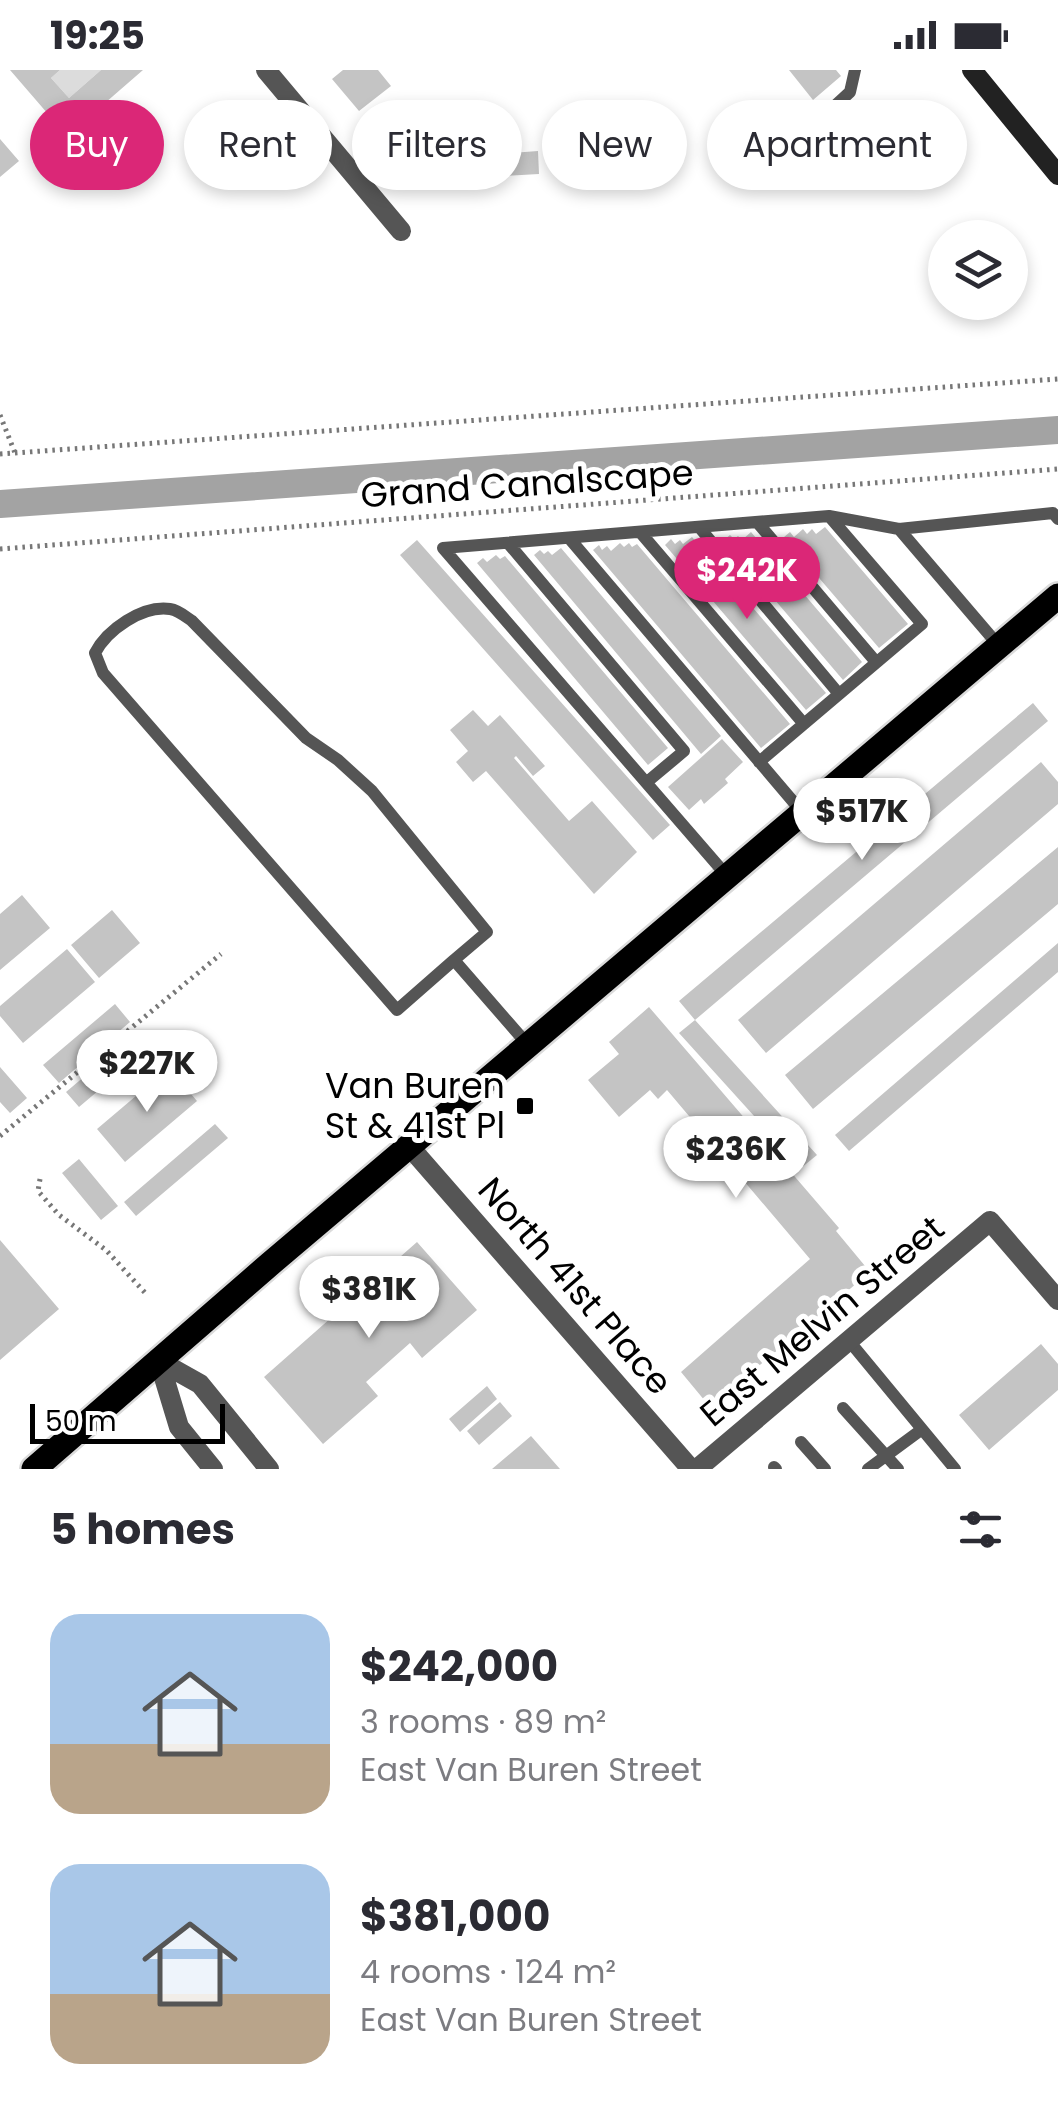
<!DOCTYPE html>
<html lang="en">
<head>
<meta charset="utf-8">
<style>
	body { margin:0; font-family:Poppins,sans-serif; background:#f2f2f3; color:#2b2b33; height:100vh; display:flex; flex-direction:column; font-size:38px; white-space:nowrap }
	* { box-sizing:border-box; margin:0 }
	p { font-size:32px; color:#7c7c81 }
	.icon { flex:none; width:55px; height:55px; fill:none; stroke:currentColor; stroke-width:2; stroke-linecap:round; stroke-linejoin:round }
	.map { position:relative; height:1399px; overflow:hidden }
	.drawer { display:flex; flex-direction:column; background:#fff; flex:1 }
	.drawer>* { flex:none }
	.guide { position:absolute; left:30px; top:30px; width:1000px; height:90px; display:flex; gap:20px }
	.tools { position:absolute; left:928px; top:150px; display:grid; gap:20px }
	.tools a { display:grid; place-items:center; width:100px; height:100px; border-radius:50%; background:#fff; box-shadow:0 5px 15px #0003; font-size:50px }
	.scale { position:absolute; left:30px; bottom:25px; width:195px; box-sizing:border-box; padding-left:10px; border:5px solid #000; border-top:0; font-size:28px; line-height:35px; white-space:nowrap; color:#000; -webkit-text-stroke:8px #fff; paint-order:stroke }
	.price { position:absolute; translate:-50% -85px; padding:0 22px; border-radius:35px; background:#fff; color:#222; font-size:32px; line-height:65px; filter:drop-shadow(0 2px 5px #0008) }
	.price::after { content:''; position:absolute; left:50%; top:60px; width:30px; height:22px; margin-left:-15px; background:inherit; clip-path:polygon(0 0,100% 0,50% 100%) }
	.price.current { background:#db2777; color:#fff }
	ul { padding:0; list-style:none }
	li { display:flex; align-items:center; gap:30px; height:250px; padding:0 50px }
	li span { display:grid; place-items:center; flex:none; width:280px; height:200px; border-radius:30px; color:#555 }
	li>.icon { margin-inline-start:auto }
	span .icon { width:120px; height:120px; fill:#fffc; stroke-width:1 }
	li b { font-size:42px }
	h2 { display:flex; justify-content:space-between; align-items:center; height:120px; padding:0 50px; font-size:42px }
	.tag { padding:0 35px; border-radius:45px; background:#fff; box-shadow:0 5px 15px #0003; font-size:35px; line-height:90px }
	.tag.current { background:#db2777; color:#fff }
	.status { display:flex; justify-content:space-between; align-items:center; height:70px; padding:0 50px; background:#fff; direction:ltr }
	.status svg { height:28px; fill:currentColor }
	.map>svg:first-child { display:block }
	.green { fill:#dcdcdc }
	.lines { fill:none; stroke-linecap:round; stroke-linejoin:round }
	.canal { stroke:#a3a3a3; stroke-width:28 }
	.building { fill:#c4c4c4 }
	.primary-casing { stroke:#dbdbdb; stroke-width:30 }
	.path { stroke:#777; stroke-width:5; stroke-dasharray:2.5 5; stroke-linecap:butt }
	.service { stroke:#555; stroke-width:12 }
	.minor { stroke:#555; stroke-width:20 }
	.secondary { stroke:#222; stroke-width:20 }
	.primary { stroke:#000; stroke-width:25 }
	.poi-dot { fill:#000; stroke:#fff; stroke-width:4 }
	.labels { text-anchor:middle; stroke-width:10; stroke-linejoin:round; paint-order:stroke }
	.street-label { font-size:35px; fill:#000; stroke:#fff }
	.poi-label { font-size:35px; fill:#000; stroke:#fff; text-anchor:end }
</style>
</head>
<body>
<div class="status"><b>19:25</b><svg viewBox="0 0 49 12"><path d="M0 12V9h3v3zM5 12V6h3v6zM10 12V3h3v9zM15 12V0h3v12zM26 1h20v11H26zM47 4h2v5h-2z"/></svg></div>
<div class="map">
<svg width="1058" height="1399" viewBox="0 0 1058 1399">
	<rect width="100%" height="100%" fill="#fff"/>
	<path class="green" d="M60 0H101L69 28 51 8Z"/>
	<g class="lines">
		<path class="canal" d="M0 434 1058 360"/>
	</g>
	<path class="building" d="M10 0H60L51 8 69 28 101 0H143L67 66Z
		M343 0H378L391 16 359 41 332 9Z
		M789 0H836L841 6 813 30Z
		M0 69 19 91 0 107Z
		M538 81 539 104 487 107 486 85Z
		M825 457 908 554 879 578 784 467 790 462 794 467 803 459 807 464 812 459 816 464Z
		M751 462 862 592 843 610 724 470 730 465 734 469 738 466 742 470Z
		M692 467 826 623 806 640 665 475 671 469 675 474 680 470 683 474Z
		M417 470 670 755 653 770 400 485Z
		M620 473 624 477 629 473 632 477 637 474 790 654 761 678 593 480 599 475 602 480 607 476 611 481Z
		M561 478 721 666 701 684 534 485 540 480 544 484 548 481 552 485Z
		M496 485 500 489 505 486 668 678 648 695 477 493 483 488 487 492Z
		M1033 633 1048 651 695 950 679 931Z
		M473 640 488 656 500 645 545 696 533 706 516 686 514 688 569 751 592 731 637 782 594 824 486 701 473 712 456 692 468 681 450 660Z
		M722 669 743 692 725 709 728 713 704 734 701 729 689 740 668 717Z
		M1041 692 1058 712V734L766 983 738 950Z
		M1058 777V834L813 1039 785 1005Z
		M22 825 50 858 0 900V844Z
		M112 840 140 873 99 908 71 875Z
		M1058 873V902L849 1081 835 1065Z
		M67 879 95 912 23 973 0 946V936Z
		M115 934 130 952 59 1013 43 995Z
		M649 937 839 1158 836 1161 870 1202 710 1337 681 1302 810 1189 667 1020 658 1029 650 1020 619 1047 588 1010 619 984 609 972Z
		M695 950 817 1085 801 1098 679 963Z
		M137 962 150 977 79 1037 66 1022Z
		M0 997 27 1028 10 1043 0 1032Z
		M169 998 197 1031 125 1092 97 1059Z
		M215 1054 228 1068 136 1146 124 1132Z
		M79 1089 118 1136 101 1150 62 1103Z
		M0 1170 59 1239 0 1290Z
		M417 1172 477 1240 422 1288 410 1273 366 1312 378 1326 323 1374 264 1307Z
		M1041 1274 1058 1294V1320L989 1380 959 1345Z
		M487 1316 497 1329 460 1362 449 1349Z
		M500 1332 512 1346 479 1375 467 1361Z
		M531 1366 560 1399H492Z"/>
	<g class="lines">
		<defs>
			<path id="primary" d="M34 1399 270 1194 1058 526"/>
		</defs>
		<use href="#primary" class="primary-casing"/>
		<path class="path" d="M0 345 15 383
			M0 384 1058 309
			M0 479 1058 399
			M0 1066 221 884
			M40 1109 38 1121 59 1145 106 1180 148 1226"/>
		<path class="service" d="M812 57 850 22 855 0
			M757 452 876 592
			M699 457 839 624
			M640 462 804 654
			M569 468 802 742
			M508 473 684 681 647 712
			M999 576 899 459 1053 443 1058 449
			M759 692 922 554 829 446
			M727 806 443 478 829 446 899 459
			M454 890 397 940 103 603 95 583C107 560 142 535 170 539 178 540 185 546 192 551L306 668 338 690 372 721 487 862 454 890 528 975
			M850 1272 955 1399
			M843 1338 898 1399
			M801 1372 825 1399
			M774 1397 776 1399
			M868 1399 921 1360"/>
		<path class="minor" d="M266 0 401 161
			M409 1076 691 1399
			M159 1291 200 1314 269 1399
			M159 1291 179 1357 213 1399
			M697 1399 990 1151 1058 1230"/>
		<path class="secondary" d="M972 0 1058 105"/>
		<use href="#primary" class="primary"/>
	</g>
	<rect class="poi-dot" x="515" y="1026" width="20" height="20" rx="5"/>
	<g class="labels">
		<g class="street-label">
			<text transform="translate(527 414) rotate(-4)" y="12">Grand Canalscape</text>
			<text transform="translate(575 1216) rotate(49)" y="12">North 41st Place</text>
			<text transform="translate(822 1251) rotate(-40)" y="12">East Melvin Street</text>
		</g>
		<g class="poi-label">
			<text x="505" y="1028">Van Buren<tspan x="505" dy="40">St &amp; 41st Pl</tspan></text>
		</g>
	</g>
</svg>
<div class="tools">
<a><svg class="icon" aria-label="layers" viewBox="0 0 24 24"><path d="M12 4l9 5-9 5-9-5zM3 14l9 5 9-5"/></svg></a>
</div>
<div class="scale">50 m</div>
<b class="price current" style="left:747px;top:552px">$242K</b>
<b class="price" style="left:862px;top:793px">$517K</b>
<b class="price" style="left:147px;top:1045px">$227K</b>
<b class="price" style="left:736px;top:1131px">$236K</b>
<b class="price" style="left:369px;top:1271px">$381K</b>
<div class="guide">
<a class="tag current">Buy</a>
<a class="tag">Rent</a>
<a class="tag">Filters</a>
<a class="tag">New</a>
<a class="tag">Apartment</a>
</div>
</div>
<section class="drawer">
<h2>5 homes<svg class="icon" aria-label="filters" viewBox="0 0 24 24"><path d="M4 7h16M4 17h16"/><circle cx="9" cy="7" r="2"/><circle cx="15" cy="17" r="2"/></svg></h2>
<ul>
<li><span style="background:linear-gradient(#a9c7e8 65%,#b9a48a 0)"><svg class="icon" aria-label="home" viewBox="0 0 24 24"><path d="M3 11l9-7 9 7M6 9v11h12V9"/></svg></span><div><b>$242,000</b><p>3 rooms · 89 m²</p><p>East Van Buren Street</p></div></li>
<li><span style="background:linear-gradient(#a9c7e8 65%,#b9a48a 0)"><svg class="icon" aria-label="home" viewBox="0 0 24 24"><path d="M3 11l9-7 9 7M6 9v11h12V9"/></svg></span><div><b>$381,000</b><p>4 rooms · 124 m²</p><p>East Van Buren Street</p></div></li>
</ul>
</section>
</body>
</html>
